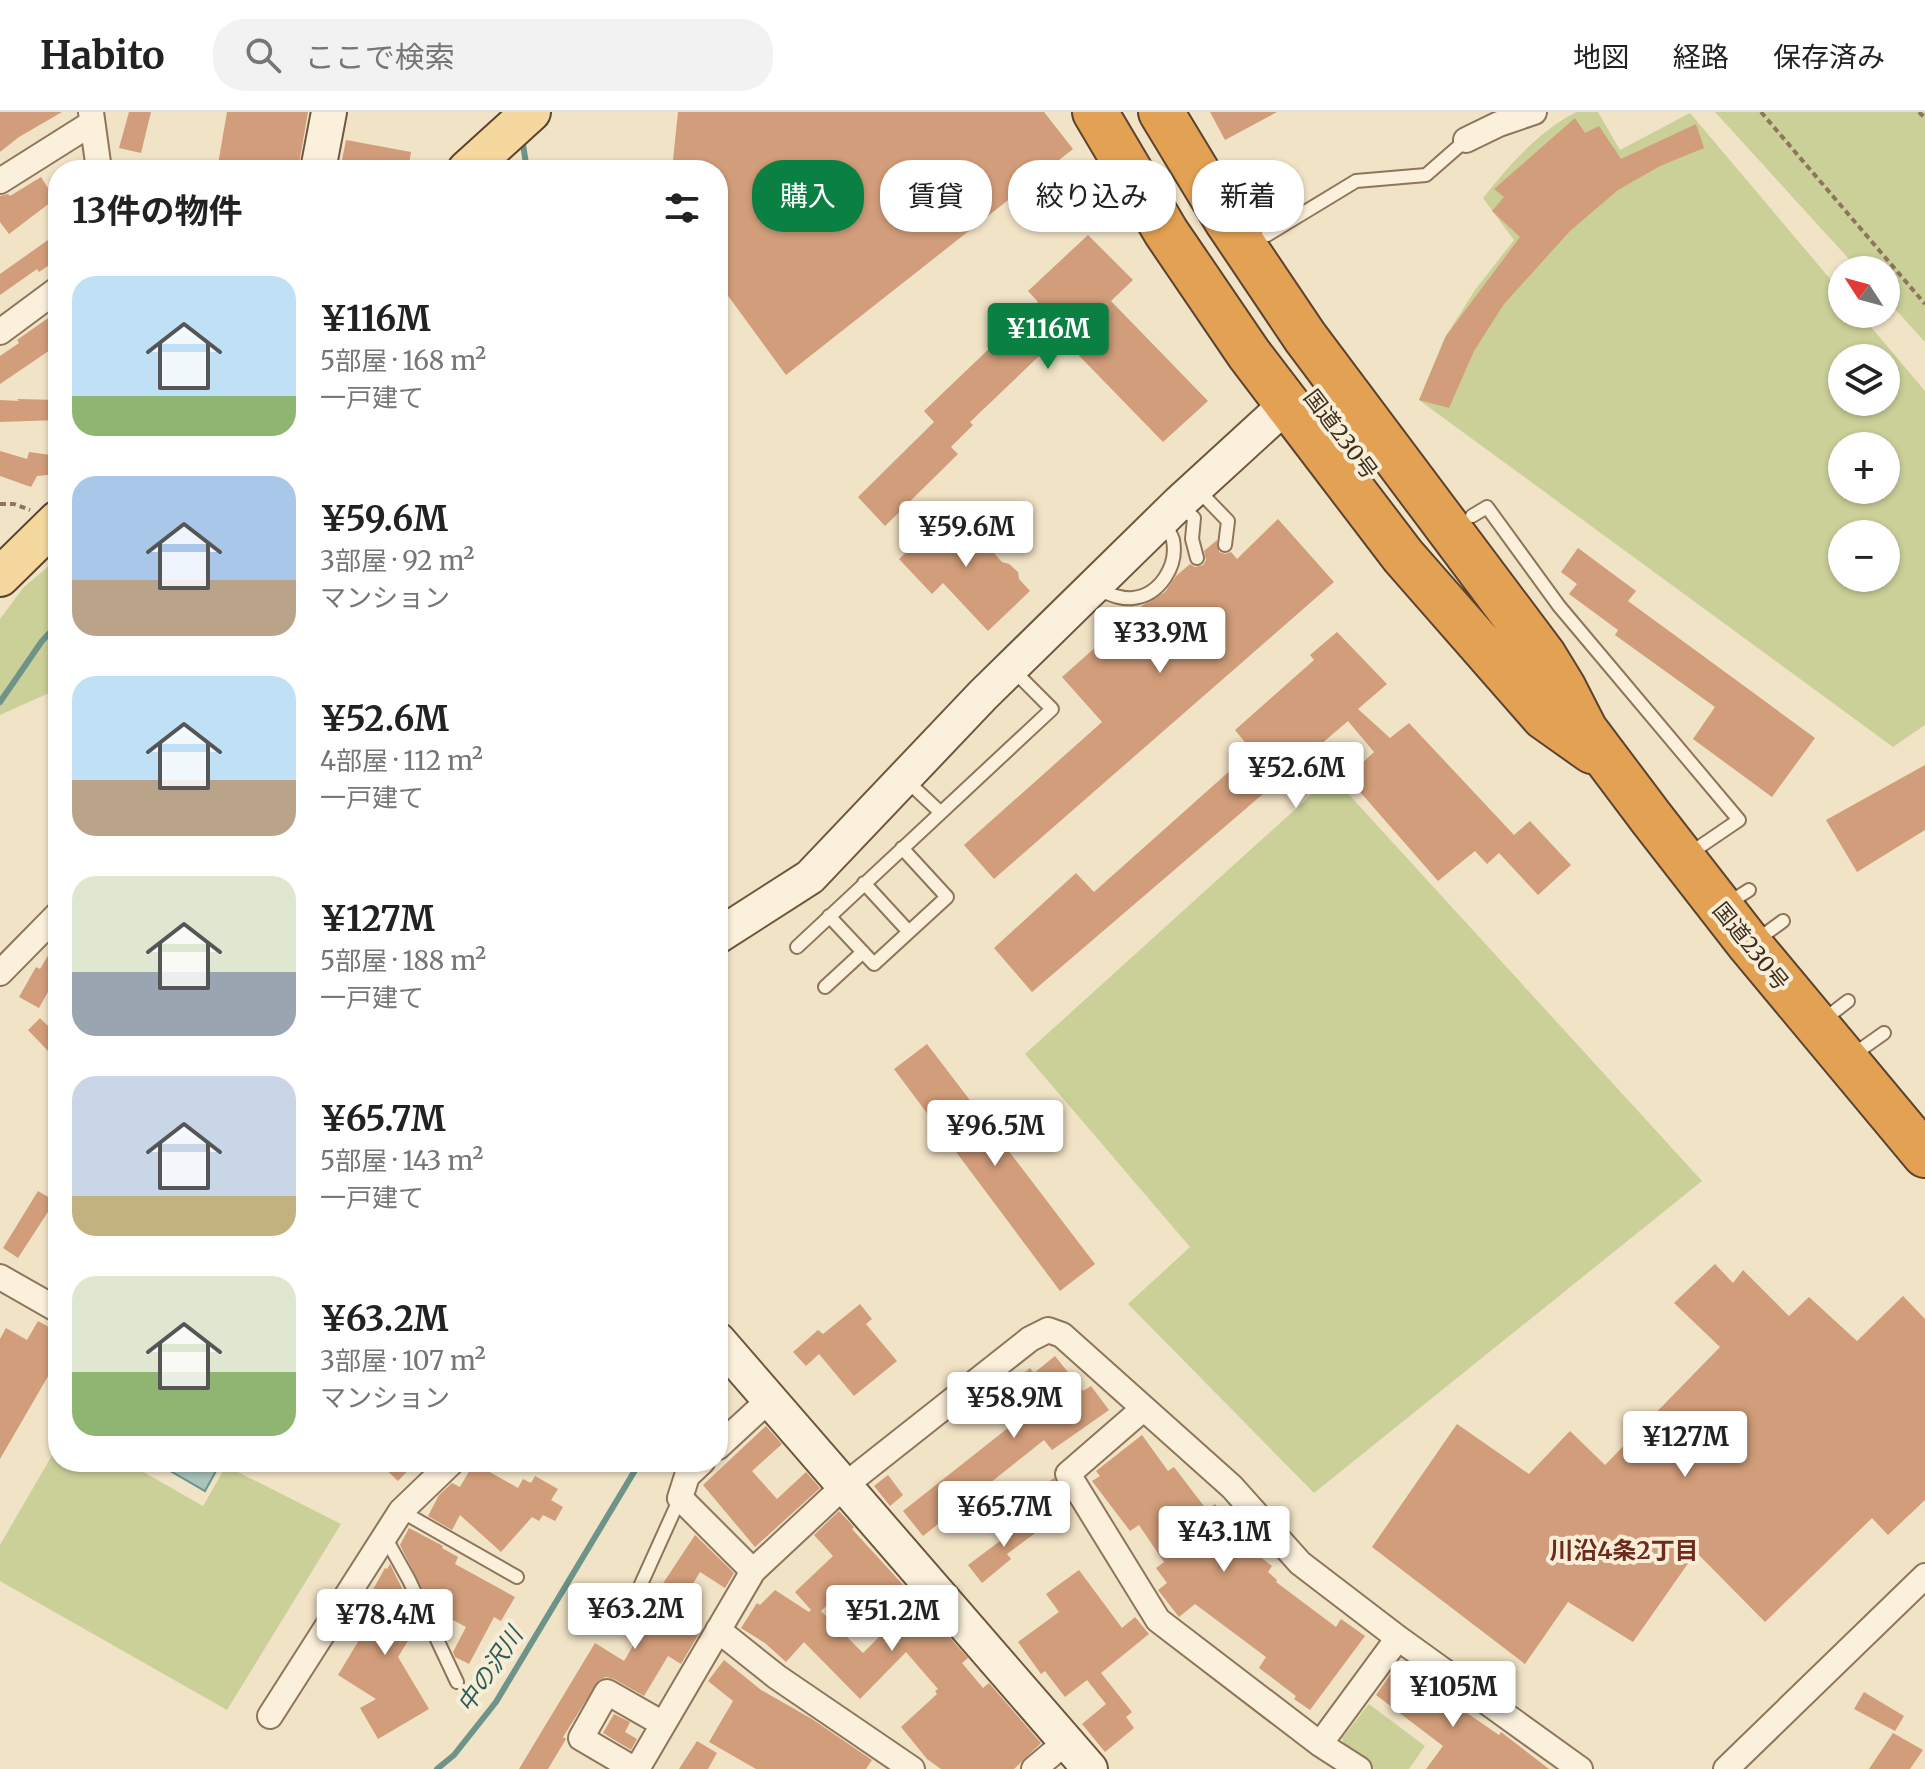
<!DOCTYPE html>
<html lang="ja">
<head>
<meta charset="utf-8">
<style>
	body { margin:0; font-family:Merriweather,"Noto Sans JP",serif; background:#f2f2f2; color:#222; height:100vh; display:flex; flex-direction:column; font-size:30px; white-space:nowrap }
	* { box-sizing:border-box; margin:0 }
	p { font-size:26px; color:#767676 }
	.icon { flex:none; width:44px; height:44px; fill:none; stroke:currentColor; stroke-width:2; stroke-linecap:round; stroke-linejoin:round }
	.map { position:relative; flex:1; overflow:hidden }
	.drawer { position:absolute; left:48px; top:48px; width:680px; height:1312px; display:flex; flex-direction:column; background:#fff; border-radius:32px; box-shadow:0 2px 6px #0004 }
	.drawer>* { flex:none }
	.top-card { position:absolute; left:752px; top:48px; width:760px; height:72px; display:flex; gap:16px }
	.needle { width:52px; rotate:306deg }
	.buttons { position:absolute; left:1828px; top:144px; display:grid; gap:16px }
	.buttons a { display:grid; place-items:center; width:72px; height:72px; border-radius:50%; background:#fff; box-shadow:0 2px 6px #0004; font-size:40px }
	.price { position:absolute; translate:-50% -68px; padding:0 18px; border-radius:8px; background:#fff; color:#222; font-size:26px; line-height:52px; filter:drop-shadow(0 2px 4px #0008) }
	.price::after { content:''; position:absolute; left:50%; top:48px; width:24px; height:18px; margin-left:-12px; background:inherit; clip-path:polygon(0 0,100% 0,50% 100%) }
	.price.selected { background:#0b8043; color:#fff }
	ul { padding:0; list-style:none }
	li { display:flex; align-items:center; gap:24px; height:200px; padding:0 24px }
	li span { display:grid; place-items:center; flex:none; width:224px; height:160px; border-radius:24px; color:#555 }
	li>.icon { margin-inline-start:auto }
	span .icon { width:96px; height:96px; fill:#fffc; stroke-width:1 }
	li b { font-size:34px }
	h2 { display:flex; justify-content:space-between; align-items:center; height:96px; padding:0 24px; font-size:34px }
	.chip { padding:0 28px; border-radius:32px; background:#fff; box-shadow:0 2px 6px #0004; font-size:28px; line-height:72px }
	.chip.selected { background:#0b8043; color:#fff }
	header { display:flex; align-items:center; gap:48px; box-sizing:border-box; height:112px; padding:0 40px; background:#fff; border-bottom:2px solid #e0e0e0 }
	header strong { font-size:38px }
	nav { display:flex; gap:44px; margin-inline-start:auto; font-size:28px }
	.search { width:560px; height:72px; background:#f2f2f2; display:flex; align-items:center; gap:20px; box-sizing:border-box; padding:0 28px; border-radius:32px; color:#767676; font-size:30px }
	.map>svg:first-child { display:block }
	.green { fill:#cbd099; fill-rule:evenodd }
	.water { fill:#a8c4bb; stroke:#6e9489; stroke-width:2 }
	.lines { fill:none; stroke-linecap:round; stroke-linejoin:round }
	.stream { stroke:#6e9489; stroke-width:6 }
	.building { fill:#d19d7a; fill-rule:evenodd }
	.lane-casing { stroke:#8e755b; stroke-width:16 }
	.street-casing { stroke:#8e755b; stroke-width:28 }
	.secondary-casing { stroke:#70563e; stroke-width:38 }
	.primary-casing { stroke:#5c432f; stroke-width:42 }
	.highway-casing { stroke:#5c432f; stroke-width:48 }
	.path { stroke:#8e755b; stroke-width:4; stroke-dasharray:6 4; stroke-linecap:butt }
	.lane { stroke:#fbf0db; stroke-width:12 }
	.street { stroke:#fbf0db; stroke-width:24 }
	.secondary { stroke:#fbf0db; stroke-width:34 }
	.primary { stroke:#f5d89d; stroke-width:38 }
	.highway { stroke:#e3a154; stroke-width:44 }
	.labels { text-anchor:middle; stroke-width:8; stroke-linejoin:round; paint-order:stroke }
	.street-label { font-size:22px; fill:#3d2d1f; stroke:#f8edd7 }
	.neighbourhood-label { font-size:24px; font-weight:bold; fill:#6c2b1c; stroke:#f8edd7 }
	.water-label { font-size:24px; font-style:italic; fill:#2e5e5a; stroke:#f8edd7 }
</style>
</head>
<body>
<header>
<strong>Habito</strong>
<div class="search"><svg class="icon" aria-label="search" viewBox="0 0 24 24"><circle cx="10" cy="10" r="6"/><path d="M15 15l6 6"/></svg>ここで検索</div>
<nav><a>地図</a><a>経路</a><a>保存済み</a></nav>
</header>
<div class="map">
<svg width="1925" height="1657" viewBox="0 0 1925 1657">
	<rect width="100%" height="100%" fill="#f1e3c6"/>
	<path class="green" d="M1576 0H1598L1620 38 1690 1 1842 181V202H1860L1925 279V613L1893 635 1419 288 1444 227 1475 178 1514 128 1483 86C1509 53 1538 20 1576 0ZM1842 246H1886V290H1842ZM1842 334H1886V378H1842ZM1842 422H1886V466H1842Z
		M1715 0H1925V230L1886 187V158H1859Z
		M58 446V577L0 603V507L23 476Z
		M1332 664 1702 1069 1314 1381 1128 1192 1190 1135 1025 942Z
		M58 1333V1350H126L203 1394 226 1354 341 1412 227 1598 0 1469V1433Z
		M1369 1592 1425 1634 1409 1657H1374L1346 1638 1342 1626Z"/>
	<path class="water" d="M155 1350H221L205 1379Z"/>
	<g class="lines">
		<path class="stream" d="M522 26 527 58
			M0 590 42 529 58 512
			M437 1657 454 1643 496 1590 640 1350"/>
	</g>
	<path class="building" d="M0 0H62L19 25 0 40Z
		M129 0H151L141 41 119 36Z
		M227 0H308L298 58H217Z
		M678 0H1044L1073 37 786 263 718 170V58H672Z
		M1210 0H1277L1225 28Z
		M1575 6 1585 21 1599 14 1621 47 1696 12 1704 36 1660 54 1618 78 1570 119 1504 192 1474 239 1449 296 1419 288 1446 224 1520 125 1492 99 1504 85 1494 77Z
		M346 28 411 40 408 58H340Z
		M41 65 55 87 9 122 0 110V84L8 82 10 84Z
		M58 121V147L39 160 37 157 0 183V162Z
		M1088 123 1133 168 1111 189 1208 289 1163 330 1060 224 970 310 973 313 951 335 958 342 885 414 858 385 934 310 924 299 1038 190 1028 179Z
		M58 199V237L56 234 0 272V244L19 231 17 228Z
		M17 287 58 288V308L0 310V288L19 289Z
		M0 339 27 347 29 340 58 344V362L37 364 31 375 0 364Z
		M955 394 988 429 985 431 1002 450 1009 452 1018 460 1019 467 1030 479 988 519 943 471 932 482 899 447Z
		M1278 407 1334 470 994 767 964 733 1102 610 1062 565 1143 493 1165 480 1176 464 1190 452 1195 455 1203 453 1206 448 1204 439 1217 428 1219 440 1225 442 1231 440 1237 447Z
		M1578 436 1636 479 1628 489 1815 626 1772 685 1693 627 1715 595 1615 523 1618 518 1569 482 1577 472 1561 460Z
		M1337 520 1387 572 1358 597 1390 626 1409 611 1514 723 1530 709 1571 753 1538 783 1499 741 1487 752 1475 739 1438 769 1347 665 1374 640 1348 609 1032 880 994 836 1076 761 1094 780 1252 639 1235 618 1314 548 1310 543Z
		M1925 653V718L1857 760 1826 708Z
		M58 827V862L39 896 19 885 36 855 40 857Z
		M40 906 58 924V929L48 939 28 918Z
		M927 932 1095 1152 1060 1179 894 957Z
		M38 1079 55 1089 18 1146 3 1136Z
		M1715 1152 1733 1171 1743 1158 1789 1204 1809 1185 1857 1229 1903 1184 1925 1207V1388L1888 1423 1872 1406 1765 1510 1696 1440 1633 1530 1568 1490 1525 1552 1372 1435 1457 1312 1529 1362 1570 1319 1605 1353 1720 1235 1674 1191Z
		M860 1192 872 1207 866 1212 897 1249 854 1284 819 1242 806 1254 793 1240 818 1218 823 1222Z
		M38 1209 58 1220V1247L0 1347V1227L6 1216 27 1228Z
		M1055 1244 1083 1279 1091 1274 1109 1298 1052 1338 1044 1328 923 1424 903 1399 1028 1300 1008 1274 1030 1256 1034 1261Z
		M766 1314 782 1332 752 1359 777 1387 806 1360 820 1376 755 1435 703 1373Z
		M1142 1323 1168 1359 1174 1355 1207 1398 1215 1392 1255 1441 1272 1454 1268 1460 1277 1468 1276 1470 1336 1515 1341 1507 1365 1524 1310 1598 1294 1587 1296 1584 1259 1556 1266 1545 1195 1492 1179 1505 1158 1478 1167 1471 1156 1456 1164 1450 1139 1413 1130 1419 1092 1369 1100 1364 1096 1359Z
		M378 1350H416L398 1369Z
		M474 1351 518 1376 523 1367 531 1371 535 1364 558 1377 551 1388 563 1395 555 1409 543 1403 539 1409 532 1405 501 1440 460 1403 452 1418 428 1404 439 1383 452 1371 460 1375Z
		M888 1363 903 1383 890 1394 874 1374Z
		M1054 1366 1064 1384 1042 1400 1030 1383Z
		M839 1399 854 1415 852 1417 915 1486 912 1489 933 1512 936 1510 968 1546 962 1551 983 1576 989 1571 1041 1631 1014 1657H941L927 1647 901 1615 937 1582 935 1579 938 1577 906 1540 860 1587 804 1530 786 1550 765 1531 741 1516 757 1491 760 1493 775 1478 809 1500 811 1498 795 1480 833 1444 814 1423ZM845 1476 884 1520 863 1541 821 1499Z
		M1036 1402 1045 1414 1007 1442 1011 1447 982 1471 968 1453Z
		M409 1416 443 1434 442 1436 458 1445 455 1452 515 1485 501 1509 494 1505 469 1552 455 1545 453 1540 466 1515 432 1497 400 1433Z
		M695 1423 734 1461 725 1476 700 1460 674 1503 701 1518 681 1552 668 1544 644 1584 614 1567 606 1565 599 1568 563 1625 566 1627 548 1657H519L595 1531 624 1549 662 1485 656 1482Z
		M390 1452 419 1511 398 1545 429 1597 378 1627 360 1596 376 1587 338 1563 362 1523 351 1517 385 1456 387 1457Z
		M1079 1458 1122 1516 1135 1505 1149 1522 1101 1561 1132 1600 1126 1605 1134 1616 1105 1640 1082 1612 1106 1592 1087 1568 1065 1585 1045 1559 1041 1562 1018 1530 1059 1500 1046 1482Z
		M724 1548 761 1578 812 1607 872 1648 866 1657H756L709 1630 733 1589 708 1569Z
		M1397 1553 1499 1623 1501 1620 1549 1657H1426L1443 1634 1376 1583Z
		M1864 1580 1904 1604 1895 1619 1854 1597Z
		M614 1602 630 1610 625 1620 637 1627 631 1638 603 1621Z
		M1893 1621 1923 1638 1910 1657H1869Z
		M697 1629 717 1641 708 1657H679Z"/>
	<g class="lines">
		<defs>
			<path id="lane" d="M1267 123 1356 69 1426 63 1466 28
				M1198 378 1228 409 1225 433
				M1179 392 1194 406 1192 427 1197 446
				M1472 404 1487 395 1559 494 1739 708 1689 742
				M1095 477C1107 481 1121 488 1133 486 1160 483 1178 454 1173 428 1171 422 1167 415 1164 410
				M906 668 940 700
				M864 771 909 820
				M1727 792 1749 778
				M829 804 874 852 947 785 902 736
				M1757 828 1783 809
				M797 835 1052 597 1013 558
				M825 875 863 840
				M1822 909 1848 889
				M1850 945 1884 921
				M401 1399 517 1465
				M385 1425 409 1468 457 1570
				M628 1501 680 1386"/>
			<path id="street" d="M91 0 99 58
				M1466 28 1499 12 1534 0
				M0 69 92 11
				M0 220 58 177
				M0 861 58 802
				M0 1165 58 1198
				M1143 1297 1068 1362 1158 1508 1320 1632 1359 1657
				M718 1335 771 1286
				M702 1350 687 1364 680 1386 753 1459
				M718 1518 777 1565 912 1657
				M270 1604 401 1399 452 1350
				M1320 1632 1398 1526
				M634 1657 581 1626 607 1580 663 1612
				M637 1657 753 1459 844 1374 1030 1227 1048 1218 1062 1223 1232 1375 1300 1451 1398 1526 1580 1657
				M1034 1657 1066 1630
				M1726 1657 1925 1464"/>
			<path id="secondary" d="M318 58 329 0
				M718 824 810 765 983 583 1179 391 1286 293
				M718 1228 1090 1657"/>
			<path id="primary" d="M467 58 531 0
				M0 465 58 408"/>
			<path id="highway" d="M1095 0 1166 120 1249 242 1403 444 1544 605 1592 639
				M1161 0 1227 109 1305 225 1544 544 1563 575 1585 618 1652 707 1750 833 1925 1043"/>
		</defs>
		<use href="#lane" class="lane-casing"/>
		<use href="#street" class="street-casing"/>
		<use href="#secondary" class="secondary-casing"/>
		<use href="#primary" class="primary-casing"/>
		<use href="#highway" class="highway-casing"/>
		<path class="path" d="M1761 0 1925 192
			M1919 0 1925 6
			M0 392H14L30 398"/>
		<use href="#lane" class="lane"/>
		<use href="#street" class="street"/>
		<use href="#secondary" class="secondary"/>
		<use href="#primary" class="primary"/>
		<use href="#highway" class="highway"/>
	</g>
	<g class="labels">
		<g class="street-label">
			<text transform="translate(1341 322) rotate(53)" y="8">国道230号</text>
			<text transform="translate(1751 834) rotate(51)" y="8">国道230号</text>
		</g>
		<g class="neighbourhood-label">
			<text x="1624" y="1447">川沿4条2丁目</text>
		</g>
		<g class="water-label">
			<text transform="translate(490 1558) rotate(-56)" y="8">中の沢川</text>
		</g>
	</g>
</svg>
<div class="buttons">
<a><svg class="needle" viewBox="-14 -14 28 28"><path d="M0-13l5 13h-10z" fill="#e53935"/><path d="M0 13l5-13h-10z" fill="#767676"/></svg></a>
<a><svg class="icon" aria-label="layers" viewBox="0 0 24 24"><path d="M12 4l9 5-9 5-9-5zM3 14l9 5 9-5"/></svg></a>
<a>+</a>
<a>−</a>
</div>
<b class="price selected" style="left:1048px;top:259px">¥116M</b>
<b class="price" style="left:966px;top:457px">¥59.6M</b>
<b class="price" style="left:1160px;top:563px">¥33.9M</b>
<b class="price" style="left:1296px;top:698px">¥52.6M</b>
<b class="price" style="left:995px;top:1056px">¥96.5M</b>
<b class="price" style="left:1014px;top:1328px">¥58.9M</b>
<b class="price" style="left:1685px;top:1367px">¥127M</b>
<b class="price" style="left:1004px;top:1437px">¥65.7M</b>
<b class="price" style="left:1224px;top:1462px">¥43.1M</b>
<b class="price" style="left:635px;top:1539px">¥63.2M</b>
<b class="price" style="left:892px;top:1541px">¥51.2M</b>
<b class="price" style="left:385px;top:1545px">¥78.4M</b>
<b class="price" style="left:1453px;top:1617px">¥105M</b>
<div class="top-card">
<a class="chip selected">購入</a>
<a class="chip">賃貸</a>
<a class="chip">絞り込み</a>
<a class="chip">新着</a>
</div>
<section class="drawer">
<h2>13件の物件<svg class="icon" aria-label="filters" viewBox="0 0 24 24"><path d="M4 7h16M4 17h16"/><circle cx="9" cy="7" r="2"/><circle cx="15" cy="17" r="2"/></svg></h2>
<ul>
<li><span style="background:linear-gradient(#bfe0f5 75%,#8fb573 0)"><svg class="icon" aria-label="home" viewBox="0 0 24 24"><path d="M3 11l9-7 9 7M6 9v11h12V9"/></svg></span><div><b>¥116M</b><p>5部屋 · 168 m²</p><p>一戸建て</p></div></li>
<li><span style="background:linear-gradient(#a9c7e8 65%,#b9a48a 0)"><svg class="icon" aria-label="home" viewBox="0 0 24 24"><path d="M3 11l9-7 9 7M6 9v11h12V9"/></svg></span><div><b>¥59.6M</b><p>3部屋 · 92 m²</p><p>マンション</p></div></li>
<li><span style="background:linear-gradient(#bfe0f5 65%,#b9a48a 0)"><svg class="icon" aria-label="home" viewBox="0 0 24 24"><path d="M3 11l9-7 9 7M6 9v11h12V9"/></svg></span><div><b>¥52.6M</b><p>4部屋 · 112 m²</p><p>一戸建て</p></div></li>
<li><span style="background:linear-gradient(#dfe7d0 60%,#9aa5b1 0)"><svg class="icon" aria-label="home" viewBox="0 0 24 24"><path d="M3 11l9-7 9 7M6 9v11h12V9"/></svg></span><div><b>¥127M</b><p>5部屋 · 188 m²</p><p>一戸建て</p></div></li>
<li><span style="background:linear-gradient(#c9d6e8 75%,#c2b280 0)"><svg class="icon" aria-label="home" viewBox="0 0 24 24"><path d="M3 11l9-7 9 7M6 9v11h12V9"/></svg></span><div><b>¥65.7M</b><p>5部屋 · 143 m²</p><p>一戸建て</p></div></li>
<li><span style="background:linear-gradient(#dfe7d0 60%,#8fb573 0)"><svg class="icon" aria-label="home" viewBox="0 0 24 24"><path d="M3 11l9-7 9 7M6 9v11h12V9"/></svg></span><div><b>¥63.2M</b><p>3部屋 · 107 m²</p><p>マンション</p></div></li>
</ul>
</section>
</div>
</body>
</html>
